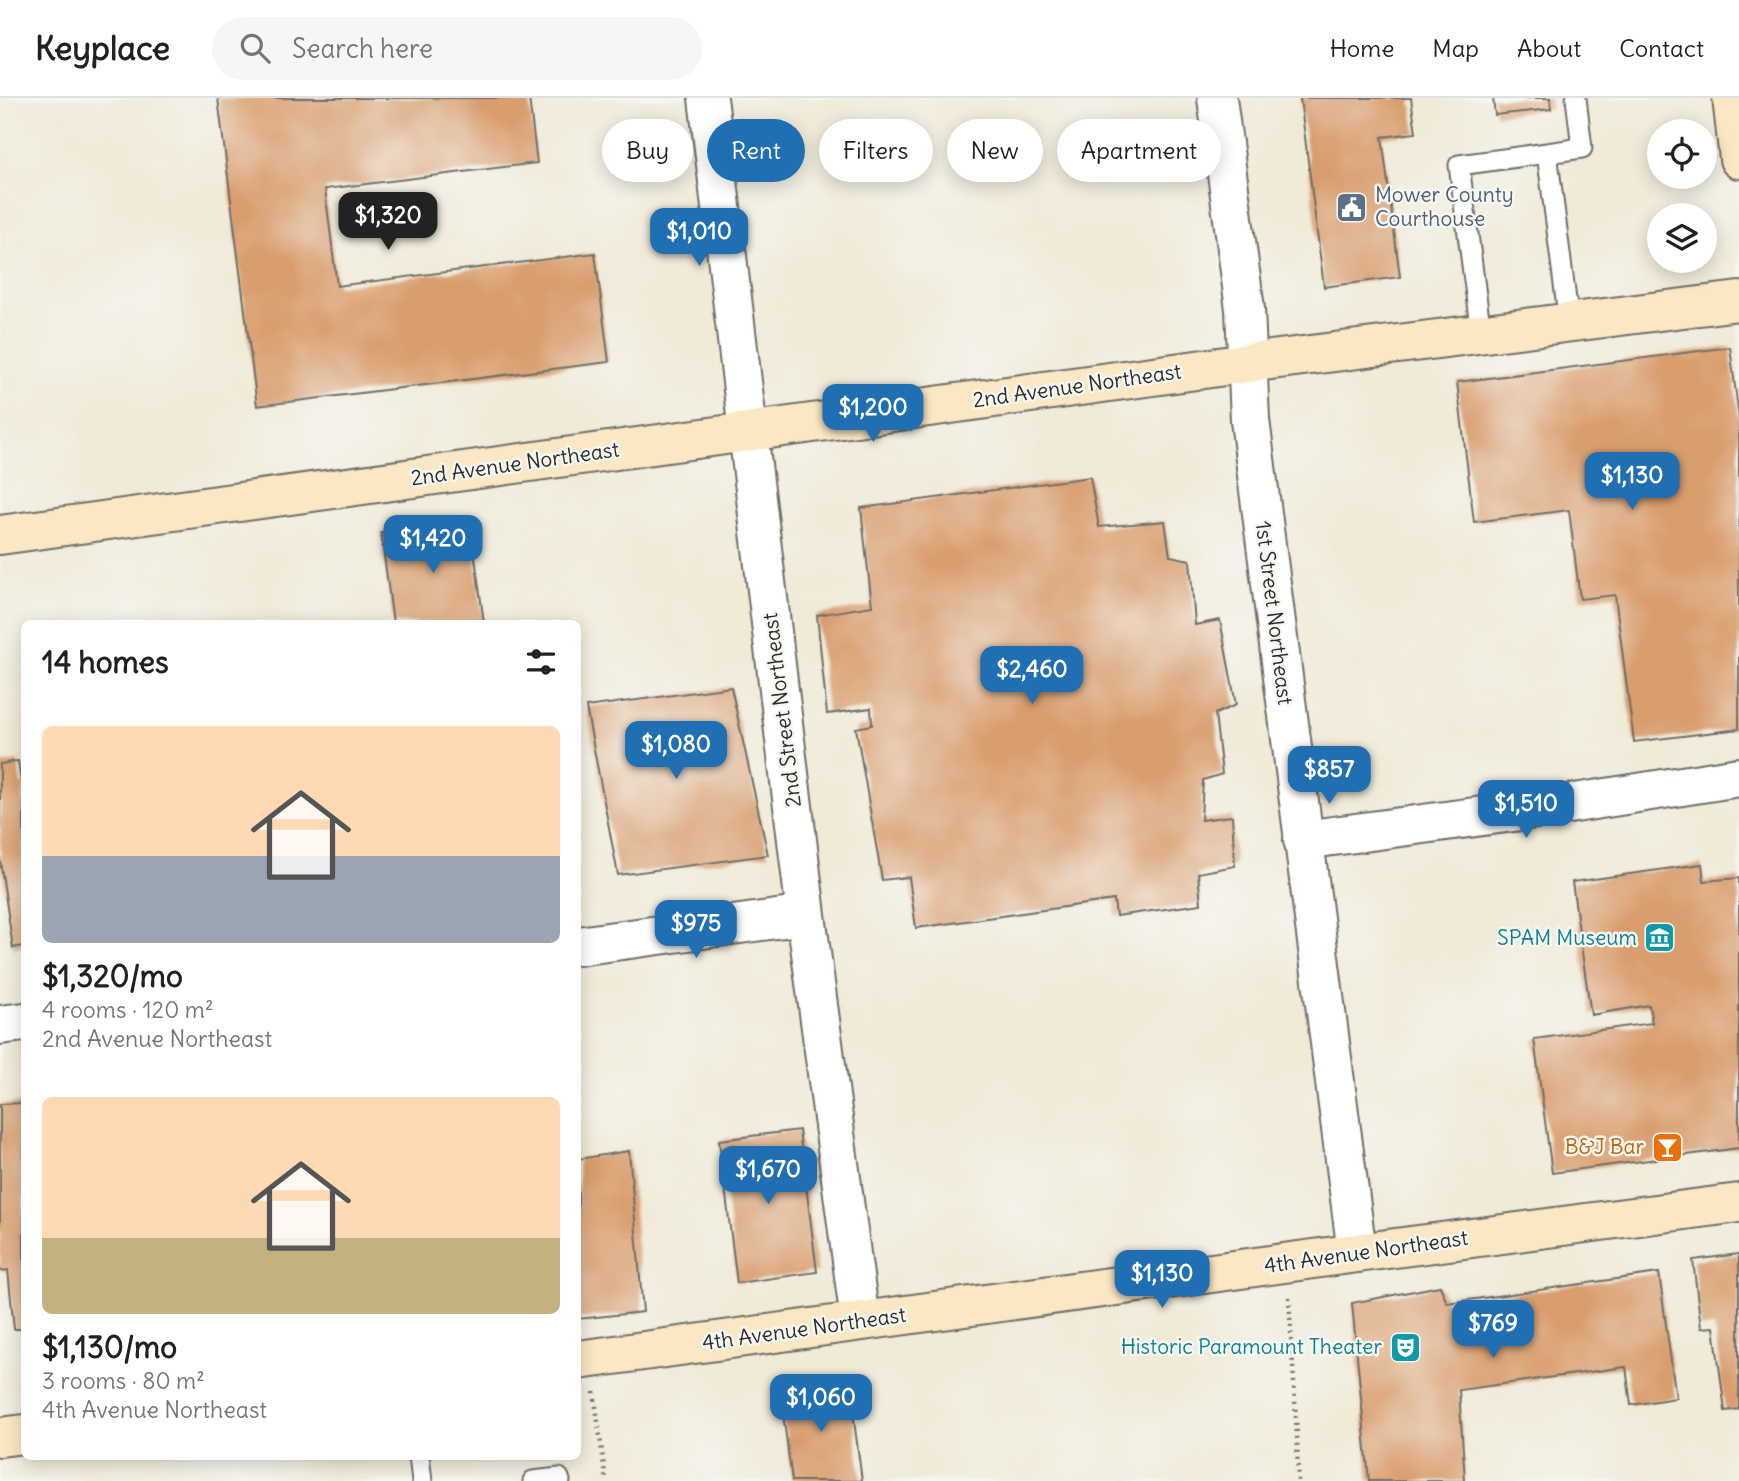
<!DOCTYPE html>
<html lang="en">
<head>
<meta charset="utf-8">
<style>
	body { margin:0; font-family:Delius,sans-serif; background:#f6f6f6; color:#202124; height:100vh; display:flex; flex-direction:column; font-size:26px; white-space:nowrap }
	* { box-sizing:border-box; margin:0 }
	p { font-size:23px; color:#757577 }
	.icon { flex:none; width:38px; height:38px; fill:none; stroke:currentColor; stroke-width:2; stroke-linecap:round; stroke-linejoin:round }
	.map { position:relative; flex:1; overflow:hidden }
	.side { position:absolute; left:21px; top:522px; width:560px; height:840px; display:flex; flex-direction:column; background:#fff; border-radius:10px; box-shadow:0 4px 18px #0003 }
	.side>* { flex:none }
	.hud { position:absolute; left:602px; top:21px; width:665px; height:63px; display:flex; gap:14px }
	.tools { position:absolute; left:1647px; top:21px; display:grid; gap:14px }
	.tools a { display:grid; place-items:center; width:70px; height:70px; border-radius:50%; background:#fff; box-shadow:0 4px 18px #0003; font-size:35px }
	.price { position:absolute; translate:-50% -60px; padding:0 16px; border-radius:14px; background:#1f6fb2; color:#fff; font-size:23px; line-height:46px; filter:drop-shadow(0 2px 4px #0008) }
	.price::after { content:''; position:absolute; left:50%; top:42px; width:21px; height:16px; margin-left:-10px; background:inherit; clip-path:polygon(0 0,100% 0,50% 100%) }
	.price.selected { background:#222; color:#fff }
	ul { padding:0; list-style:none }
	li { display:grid; align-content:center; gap:14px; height:371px; padding:0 21px }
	li span { display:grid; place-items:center; height:217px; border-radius:10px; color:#555 }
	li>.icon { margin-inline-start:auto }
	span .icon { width:126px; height:126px; fill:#fffc; stroke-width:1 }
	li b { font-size:30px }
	h2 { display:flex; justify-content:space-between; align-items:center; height:84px; padding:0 21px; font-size:30px }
	.chip { padding:0 24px; border-radius:32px; background:#fff; box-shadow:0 4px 18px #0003; font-size:24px; line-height:63px }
	.chip.selected { background:#1f6fb2; color:#fff }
	header { display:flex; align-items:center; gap:42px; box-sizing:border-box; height:98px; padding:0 35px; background:#fff; border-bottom:2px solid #e0e0e0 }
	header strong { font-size:33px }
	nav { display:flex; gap:38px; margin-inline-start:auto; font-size:24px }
	.search { width:490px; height:63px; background:#f6f6f6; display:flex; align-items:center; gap:18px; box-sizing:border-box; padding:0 24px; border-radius:38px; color:#757577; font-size:26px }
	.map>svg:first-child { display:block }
	.building { fill:#d99e6e }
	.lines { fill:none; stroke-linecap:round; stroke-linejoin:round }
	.lane-casing { stroke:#706e67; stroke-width:23 }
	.street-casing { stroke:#706e67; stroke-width:42 }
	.secondary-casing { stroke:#706e67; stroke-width:42 }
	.path { stroke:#706e67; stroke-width:4.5; stroke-dasharray:2 5; stroke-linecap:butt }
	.lane { stroke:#fff; stroke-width:19 }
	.street { stroke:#fff; stroke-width:38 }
	.secondary { stroke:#fae7c3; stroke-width:38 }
	.labels { text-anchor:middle; stroke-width:5; stroke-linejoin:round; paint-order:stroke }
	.service-label { font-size:21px; fill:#4e5e75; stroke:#f6f6f2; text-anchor:start }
	.street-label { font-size:21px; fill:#2b2b2b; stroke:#f6f6f2 }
	.culture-label { font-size:21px; fill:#0d838f; stroke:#f6f6f2; text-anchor:end }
	.food-label { font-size:21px; fill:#c56008; stroke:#f6f6f2; text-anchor:end }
</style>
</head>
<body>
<header>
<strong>Keyplace</strong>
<div class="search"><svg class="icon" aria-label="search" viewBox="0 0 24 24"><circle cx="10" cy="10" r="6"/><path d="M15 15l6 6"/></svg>Search here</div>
<nav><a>Home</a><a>Map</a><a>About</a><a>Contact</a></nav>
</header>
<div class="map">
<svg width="1739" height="1383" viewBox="0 0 1739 1383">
	<rect width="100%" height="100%" fill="#f6f6f2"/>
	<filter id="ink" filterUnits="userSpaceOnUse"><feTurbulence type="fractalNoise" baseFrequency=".0143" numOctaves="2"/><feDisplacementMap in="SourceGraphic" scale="14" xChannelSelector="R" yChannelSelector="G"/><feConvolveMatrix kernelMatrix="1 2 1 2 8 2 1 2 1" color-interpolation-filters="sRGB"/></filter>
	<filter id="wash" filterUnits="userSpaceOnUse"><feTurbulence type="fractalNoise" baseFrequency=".00686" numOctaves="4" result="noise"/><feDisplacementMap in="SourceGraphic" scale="28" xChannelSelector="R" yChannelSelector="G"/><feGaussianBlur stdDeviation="1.57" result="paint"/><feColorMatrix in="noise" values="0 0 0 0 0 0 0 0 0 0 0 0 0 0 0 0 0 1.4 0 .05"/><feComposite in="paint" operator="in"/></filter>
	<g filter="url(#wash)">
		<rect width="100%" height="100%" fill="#f0ead7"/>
		<g id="blocks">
			<path class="building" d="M218 0H529L537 65 325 91 337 188 595 155 609 264 257 308Z
				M1300 0H1411L1416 35 1382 39 1400 179 1324 189Z
				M1493 0H1550L1551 11 1495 17Z
				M1730 249 1739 319V631L1634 644 1615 497 1580 501 1569 412 1474 424 1457 284Z
				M1090 379 1099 429 1165 423 1170 458 1190 462 1195 527 1220 522 1236 607 1215 616 1222 676 1203 682 1201 722 1232 718 1235 768 1198 775 1201 806 1116 818 1114 802 916 830 909 779 882 782 856 630 872 627 871 610 827 616 817 517 872 508 861 410Z
				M470 423 484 525H393L381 435Z
				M731 589 768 757 618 777 586 609Z
				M18 663 21 686H24V848L13 850 0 762V666Z
				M1702 766 1704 783 1739 780V1050L1552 1075 1534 941 1652 925 1649 907 1591 917 1572 784Z
				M24 1005V1231H14L8 1172 0 1173V1006Z
				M799 1032 817 1174 737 1185 719 1042Z
				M629 1053 643 1214 578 1221V1061Z
				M1739 1156V1311L1725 1313 1714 1229 1701 1230 1693 1162Z
				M1659 1175 1676 1300 1631 1307 1626 1269 1459 1292 1465 1383H1369L1352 1205 1440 1188 1447 1205Z
				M849 1284 862 1383H792L780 1293Z"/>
		</g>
	</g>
	<g filter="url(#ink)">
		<use href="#blocks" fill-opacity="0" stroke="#706e67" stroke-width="2"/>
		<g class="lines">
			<defs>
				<path id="lane" d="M1547 55 1582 50 1576 0
					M1481 236 1459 67 1547 55 1569 225
					M419 1358 422 1383
					M533 1383 559 1380 560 1383"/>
				<path id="street" d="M708 0 806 817 860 1223
					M1217 0 1245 211 1250 322 1357 1155
					M1303 742 1543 710 1739 679
					M578 848 806 817
					M0 927 24 924"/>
				<path id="secondary" d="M1732 0 1739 61
					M0 437 1247 265 1739 203
					M578 1262 1357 1155 1739 1105
					M0 1339 24 1336"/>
			</defs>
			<use href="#lane" class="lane-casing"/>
			<use href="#street" class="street-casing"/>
			<use href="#secondary" class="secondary-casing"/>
			<path class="path" d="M1289 1199 1297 1337 1298 1383
				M594 1294 606 1383"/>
			<use href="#lane" class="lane"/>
			<use href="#street" class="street"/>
			<use href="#secondary" class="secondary"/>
		</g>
	</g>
	<defs>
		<symbol id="civic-square" viewBox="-11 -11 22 22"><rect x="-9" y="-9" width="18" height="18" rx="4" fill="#5c6f8a" stroke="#f6f6f2"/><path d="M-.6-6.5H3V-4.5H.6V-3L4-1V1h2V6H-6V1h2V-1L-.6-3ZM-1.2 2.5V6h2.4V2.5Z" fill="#fff"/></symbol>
		<symbol id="museum-square" viewBox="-11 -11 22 22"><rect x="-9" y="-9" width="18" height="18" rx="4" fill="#0f9aa8" stroke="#f6f6f2"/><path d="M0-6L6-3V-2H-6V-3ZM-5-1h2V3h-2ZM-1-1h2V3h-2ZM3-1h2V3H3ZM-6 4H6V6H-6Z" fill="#fff"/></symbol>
		<symbol id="bar-square" viewBox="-11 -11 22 22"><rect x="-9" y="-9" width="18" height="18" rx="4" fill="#e8710a" stroke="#f6f6f2"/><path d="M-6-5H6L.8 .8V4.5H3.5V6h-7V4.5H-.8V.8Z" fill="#fff"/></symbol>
		<symbol id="theatre-square" viewBox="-11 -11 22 22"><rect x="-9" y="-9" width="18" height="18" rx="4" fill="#0f9aa8" stroke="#f6f6f2"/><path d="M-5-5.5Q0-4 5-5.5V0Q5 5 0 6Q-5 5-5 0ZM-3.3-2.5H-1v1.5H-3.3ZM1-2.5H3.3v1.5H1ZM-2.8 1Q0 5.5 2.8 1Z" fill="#fff"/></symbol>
	</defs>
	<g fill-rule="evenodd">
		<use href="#civic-square" x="1334" y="92" width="35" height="35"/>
		<use href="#museum-square" x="1642" y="822" width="35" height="35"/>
		<use href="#bar-square" x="1650" y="1032" width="35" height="35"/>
		<use href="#theatre-square" x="1388" y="1232" width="35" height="35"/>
	</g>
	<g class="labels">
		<g class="service-label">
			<text x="1375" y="104">Mower County<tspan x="1375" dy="24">Courthouse</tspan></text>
		</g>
		<g class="street-label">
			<text transform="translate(1077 288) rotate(-8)" y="7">2nd Avenue Northeast</text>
			<text transform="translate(515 366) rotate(-8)" y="7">2nd Avenue Northeast</text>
			<text transform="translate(1274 515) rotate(83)" y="7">1st Street Northeast</text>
			<text transform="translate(782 612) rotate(-97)" y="7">2nd Street Northeast</text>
			<text transform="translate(1366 1154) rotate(-8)" y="7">4th Avenue Northeast</text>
			<text transform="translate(804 1231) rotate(-8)" y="7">4th Avenue Northeast</text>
		</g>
		<g class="culture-label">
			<text x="1637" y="847">SPAM Museum</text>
			<text x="1382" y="1256">Historic Paramount Theater</text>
		</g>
		<g class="food-label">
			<text x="1644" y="1056">B&amp;J Bar</text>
		</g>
	</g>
</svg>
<div class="tools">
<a><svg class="icon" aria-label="locate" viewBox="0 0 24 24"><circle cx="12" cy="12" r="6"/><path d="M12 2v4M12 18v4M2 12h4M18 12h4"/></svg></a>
<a><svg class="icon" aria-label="layers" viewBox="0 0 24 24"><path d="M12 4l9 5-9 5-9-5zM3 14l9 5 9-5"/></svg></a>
</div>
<b class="price selected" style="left:388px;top:154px">$1,320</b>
<b class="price" style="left:699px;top:170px">$1,010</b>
<b class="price" style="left:873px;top:346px">$1,200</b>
<b class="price" style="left:1632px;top:414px">$1,130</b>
<b class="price" style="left:433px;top:477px">$1,420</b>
<b class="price" style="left:1032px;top:608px">$2,460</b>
<b class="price" style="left:676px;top:683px">$1,080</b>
<b class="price" style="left:1329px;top:708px">$857</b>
<b class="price" style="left:1526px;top:742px">$1,510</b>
<b class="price" style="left:696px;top:862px">$975</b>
<b class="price" style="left:768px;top:1108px">$1,670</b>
<b class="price" style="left:1162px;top:1212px">$1,130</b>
<b class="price" style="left:1493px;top:1262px">$769</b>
<b class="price" style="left:821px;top:1336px">$1,060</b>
<div class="hud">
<a class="chip">Buy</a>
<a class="chip selected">Rent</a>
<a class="chip">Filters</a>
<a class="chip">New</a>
<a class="chip">Apartment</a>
</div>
<section class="side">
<h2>14 homes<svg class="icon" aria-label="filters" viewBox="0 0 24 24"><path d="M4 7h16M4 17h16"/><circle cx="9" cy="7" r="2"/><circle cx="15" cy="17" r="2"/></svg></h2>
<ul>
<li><span style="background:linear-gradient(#ffd9b3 60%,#9aa5b1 0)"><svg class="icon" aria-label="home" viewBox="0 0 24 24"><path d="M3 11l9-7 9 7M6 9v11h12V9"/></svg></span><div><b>$1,320/mo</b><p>4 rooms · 120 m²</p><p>2nd Avenue Northeast</p></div></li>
<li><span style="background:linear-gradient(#ffd9b3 65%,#c2b280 0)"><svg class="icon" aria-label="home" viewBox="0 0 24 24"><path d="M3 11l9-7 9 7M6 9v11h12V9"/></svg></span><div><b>$1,130/mo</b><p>3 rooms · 80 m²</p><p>4th Avenue Northeast</p></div></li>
</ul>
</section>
</div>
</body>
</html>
